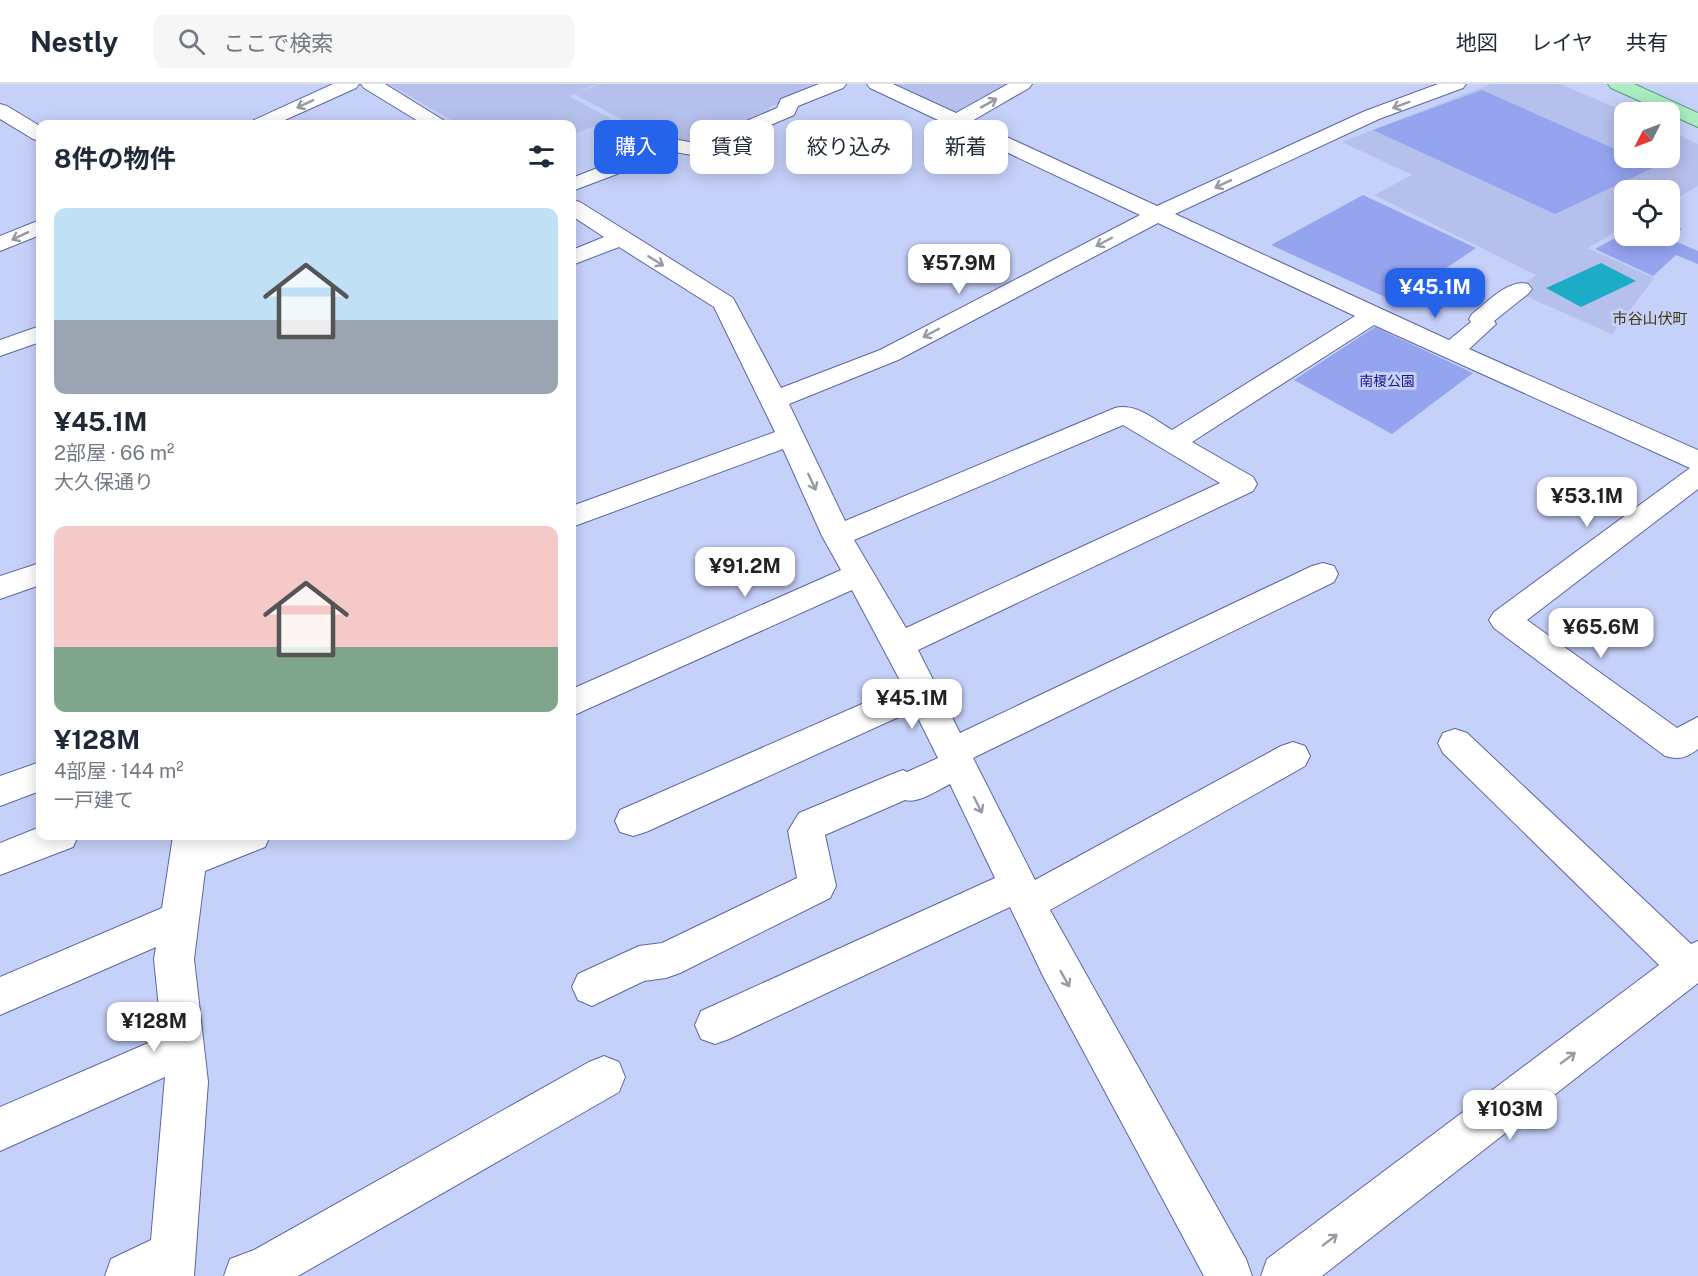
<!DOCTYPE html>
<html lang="ja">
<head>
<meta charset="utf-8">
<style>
	body { margin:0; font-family:"Public Sans","Noto Sans JP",sans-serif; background:#f6f6f7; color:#1f2937; height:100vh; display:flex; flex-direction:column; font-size:22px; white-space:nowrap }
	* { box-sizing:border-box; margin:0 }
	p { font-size:20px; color:#747a83 }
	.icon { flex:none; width:33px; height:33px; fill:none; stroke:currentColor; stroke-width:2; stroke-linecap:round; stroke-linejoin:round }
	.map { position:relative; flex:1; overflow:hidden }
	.side { position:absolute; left:36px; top:36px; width:540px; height:720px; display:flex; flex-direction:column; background:#fff; border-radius:12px; box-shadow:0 3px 15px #0003 }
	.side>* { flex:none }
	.banner { position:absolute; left:594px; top:36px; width:570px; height:54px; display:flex; gap:12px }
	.needle { width:39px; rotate:228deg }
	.controls { position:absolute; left:1614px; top:18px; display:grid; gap:12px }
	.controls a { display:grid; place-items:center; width:66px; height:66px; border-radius:12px; background:#fff; box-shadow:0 3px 15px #0003; font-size:30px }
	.price { position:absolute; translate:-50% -51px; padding:0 14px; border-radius:12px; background:#fff; color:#222; font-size:20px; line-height:39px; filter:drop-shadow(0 2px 3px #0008) }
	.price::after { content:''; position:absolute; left:50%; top:36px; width:18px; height:14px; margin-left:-9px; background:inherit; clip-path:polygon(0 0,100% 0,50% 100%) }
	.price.on { background:#2563eb; color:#fff }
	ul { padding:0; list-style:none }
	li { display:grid; align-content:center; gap:12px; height:318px; padding:0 18px }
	li span { display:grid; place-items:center; height:186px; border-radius:12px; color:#555 }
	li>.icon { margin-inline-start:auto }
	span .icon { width:108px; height:108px; fill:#fffc; stroke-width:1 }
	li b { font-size:26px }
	h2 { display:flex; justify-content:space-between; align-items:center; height:72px; padding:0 18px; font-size:26px }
	.tag { padding:0 21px; border-radius:12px; background:#fff; box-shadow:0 3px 15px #0003; font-size:21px; line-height:54px }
	.tag.on { background:#2563eb; color:#fff }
	header { display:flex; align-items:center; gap:36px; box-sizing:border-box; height:84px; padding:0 30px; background:#fff; border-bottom:2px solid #e0e1e3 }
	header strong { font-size:28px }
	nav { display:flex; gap:33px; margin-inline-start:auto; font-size:21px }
	.search { width:420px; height:54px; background:#f6f6f7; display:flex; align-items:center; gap:15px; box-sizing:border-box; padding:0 21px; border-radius:12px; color:#747a83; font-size:22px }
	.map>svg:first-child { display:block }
	.built { fill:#b6c0ec }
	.green { fill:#94a4ef }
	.water { fill:#1dacc6 }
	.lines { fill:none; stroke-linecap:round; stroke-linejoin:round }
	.minor-casing { stroke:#5b67a4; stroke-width:2 }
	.major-casing { stroke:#549c78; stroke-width:2 }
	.minor { fill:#fff; fill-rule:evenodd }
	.major { fill:#abecc3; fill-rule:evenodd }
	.oneway { stroke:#989aa5 }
	.labels { text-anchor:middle; stroke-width:6; stroke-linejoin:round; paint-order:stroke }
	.far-park-label { font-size:14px; fill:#201487; stroke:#c6d1fa }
	.far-neighbourhood-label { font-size:15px; fill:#44390f; stroke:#c6d1fa }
</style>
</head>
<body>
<header>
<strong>Nestly</strong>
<div class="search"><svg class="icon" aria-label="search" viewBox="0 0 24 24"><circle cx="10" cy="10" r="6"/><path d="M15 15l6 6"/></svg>ここで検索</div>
<nav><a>地図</a><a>レイヤ</a><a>共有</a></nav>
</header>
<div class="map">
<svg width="1698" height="1192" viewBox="0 0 1698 1192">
	<rect width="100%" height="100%" fill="#c6d1fa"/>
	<path class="built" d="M389 0H597L569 12 611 35 572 51V40H458Z
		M600 0H827L768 24 771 27 691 60H668L574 10Z
		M892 0H1008L956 30Z
		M1491 0H1560L1626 28 1624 74H1670V47L1698 60V102L1670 118V106H1624V143L1588 164 1654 194 1612 250 1523 211V201L1536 191 1374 111 1412 91 1342 58Z"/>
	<path class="green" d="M1482 6 1624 69V74H1634L1655 83 1555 130 1373 46Z
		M1363 111 1476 164 1396 218 1271 161Z
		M1670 140 1682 145 1668 154 1698 167V180L1676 171 1653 192 1595 165 1624 149V152H1670Z
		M1375 243 1473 289 1392 350 1294 296Z"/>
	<path class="water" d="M1601 179 1636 197 1581 223 1546 204Z"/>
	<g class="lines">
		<defs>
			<path id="minor" d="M333 0H359L356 4 276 40H251L254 36Z
				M361 0H385L443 36 446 40H423L364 4Z
				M819 0H846L843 4 798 22 794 31 704 70 697 72 675 68 572 107V94L666 57 673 55 695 59 777 24 781 15Z
				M867 0H893L956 29 1008 0H1032L1029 4 972 37 1157 122 1365 27 1438 0H1466L1463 4 1379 35 1175 130 1449 256 1471 238 1469 235 1472 230C1488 218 1508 195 1528 200L1532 205 1528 210 1494 237 1496 240 1469 265 1698 366V405L1527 536 1677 644 1698 633V665C1686 674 1679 676 1665 672L1494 544 1489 536 1494 528 1690 384 1374 241 1192 358 1253 393 1257 400 1253 407 918 566 960 649 1312 482 1323 479 1334 482 1338 490 1334 498 973 674 1035 796 1281 662 1293 658 1305 662 1310 672 1305 682 1050 826 1246 1175 1252 1192H1204L1043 892 1010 823 729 955 715 960 701 955 695 941 701 927 995 794 950 700C938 706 918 720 905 716L825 751 836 802 830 814 680 889 666 894 644 897 592 922 578 916 572 903 578 890 639 862 662 859 797 794 788 747 799 729 890 691 903 686 907 688 938 674 914 626 646 748 633 752 620 748 615 737 620 726 903 602 852 506 572 632V605L841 486 822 452 783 365 572 443V422L775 348 714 223 619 163 572 181V166L604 153 572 132V116L580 118 733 214 781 304 880 266 1140 131 870 4ZM1158 139 1355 232 1172 346C1155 336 1136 319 1115 324L845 437 789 320 898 276ZM1123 341 1220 399 906 544 854 456Z
				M0 20 7 22 40 42V57L33 55 0 35Z
				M40 136V151L0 167V152Z
				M40 242V258L0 272V256Z
				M40 479V501L0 515V492Z
				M1455 645 1467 649 1691 860 1698 857V899L1322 1192H1261L1267 1175 1659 881 1443 669 1438 659 1443 649Z
				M40 678V707L0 722V692Z
				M40 743V752H78L73 763 0 791V759Z
				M173 752H270L265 763 205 787 194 875 208 998 194 1192H105L111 1175 151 1156 165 993 0 1067V1023L162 953 154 875 156 863 0 931V893L162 824Z
				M604 972 619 978 625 993 619 1008 298 1192H224L230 1175 254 1166 589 978Z"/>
			<path id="major" d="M1608 0H1634L1698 29V43L1611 4Z"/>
		</defs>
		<use href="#minor" class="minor-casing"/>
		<use href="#major" class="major-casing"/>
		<use href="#minor" class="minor"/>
		<use href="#major" class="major"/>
	</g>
	<defs><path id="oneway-shaft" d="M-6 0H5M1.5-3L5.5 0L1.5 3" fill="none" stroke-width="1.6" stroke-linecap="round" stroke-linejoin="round" transform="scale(1.5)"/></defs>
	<g class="oneway">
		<use href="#oneway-shaft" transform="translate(989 19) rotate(-29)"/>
		<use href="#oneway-shaft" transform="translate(305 20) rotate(155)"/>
		<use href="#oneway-shaft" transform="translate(1401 21) rotate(159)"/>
		<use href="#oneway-shaft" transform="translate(1223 100) rotate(155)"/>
		<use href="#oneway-shaft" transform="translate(20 152) rotate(155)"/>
		<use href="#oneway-shaft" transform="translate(1104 158) rotate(152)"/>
		<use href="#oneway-shaft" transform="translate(656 177) rotate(32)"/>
		<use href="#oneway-shaft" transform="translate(931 249) rotate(152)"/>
		<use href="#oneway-shaft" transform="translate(812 398) rotate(65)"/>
		<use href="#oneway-shaft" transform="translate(978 721) rotate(63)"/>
		<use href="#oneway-shaft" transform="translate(1065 895) rotate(61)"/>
		<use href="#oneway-shaft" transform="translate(1568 974) rotate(-37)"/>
		<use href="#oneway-shaft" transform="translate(1330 1156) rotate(-37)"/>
	</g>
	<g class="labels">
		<g class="far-park-label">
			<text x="1387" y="302">南榎公園</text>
		</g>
		<g class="far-neighbourhood-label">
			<text x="1650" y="240">市谷山伏町</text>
		</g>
	</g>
</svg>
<div class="controls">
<a><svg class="needle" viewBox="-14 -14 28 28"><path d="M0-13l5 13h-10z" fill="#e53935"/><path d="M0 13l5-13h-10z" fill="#747a83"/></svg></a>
<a><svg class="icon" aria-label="locate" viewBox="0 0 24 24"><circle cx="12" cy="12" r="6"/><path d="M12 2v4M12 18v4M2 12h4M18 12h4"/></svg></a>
</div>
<b class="price" style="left:959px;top:211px">¥57.9M</b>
<b class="price on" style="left:1435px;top:235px">¥45.1M</b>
<b class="price" style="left:1587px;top:444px">¥53.1M</b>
<b class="price" style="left:745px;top:514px">¥91.2M</b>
<b class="price" style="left:1601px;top:575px">¥65.6M</b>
<b class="price" style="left:912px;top:646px">¥45.1M</b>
<b class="price" style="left:154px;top:969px">¥128M</b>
<b class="price" style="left:1510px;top:1057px">¥103M</b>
<div class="banner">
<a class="tag on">購入</a>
<a class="tag">賃貸</a>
<a class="tag">絞り込み</a>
<a class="tag">新着</a>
</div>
<section class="side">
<h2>8件の物件<svg class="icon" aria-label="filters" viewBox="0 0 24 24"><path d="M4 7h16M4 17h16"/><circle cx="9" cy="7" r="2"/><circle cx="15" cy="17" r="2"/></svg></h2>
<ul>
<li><span style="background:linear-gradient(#bfe0f5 60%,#9aa5b1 0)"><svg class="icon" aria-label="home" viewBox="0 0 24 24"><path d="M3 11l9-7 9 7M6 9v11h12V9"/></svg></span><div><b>¥45.1M</b><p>2部屋 · 66 m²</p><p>大久保通り</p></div></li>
<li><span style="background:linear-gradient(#f6c9c9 65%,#7fa58c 0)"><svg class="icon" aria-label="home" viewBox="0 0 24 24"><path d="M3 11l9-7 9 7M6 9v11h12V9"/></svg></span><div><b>¥128M</b><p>4部屋 · 144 m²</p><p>一戸建て</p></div></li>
</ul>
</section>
</div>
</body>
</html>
